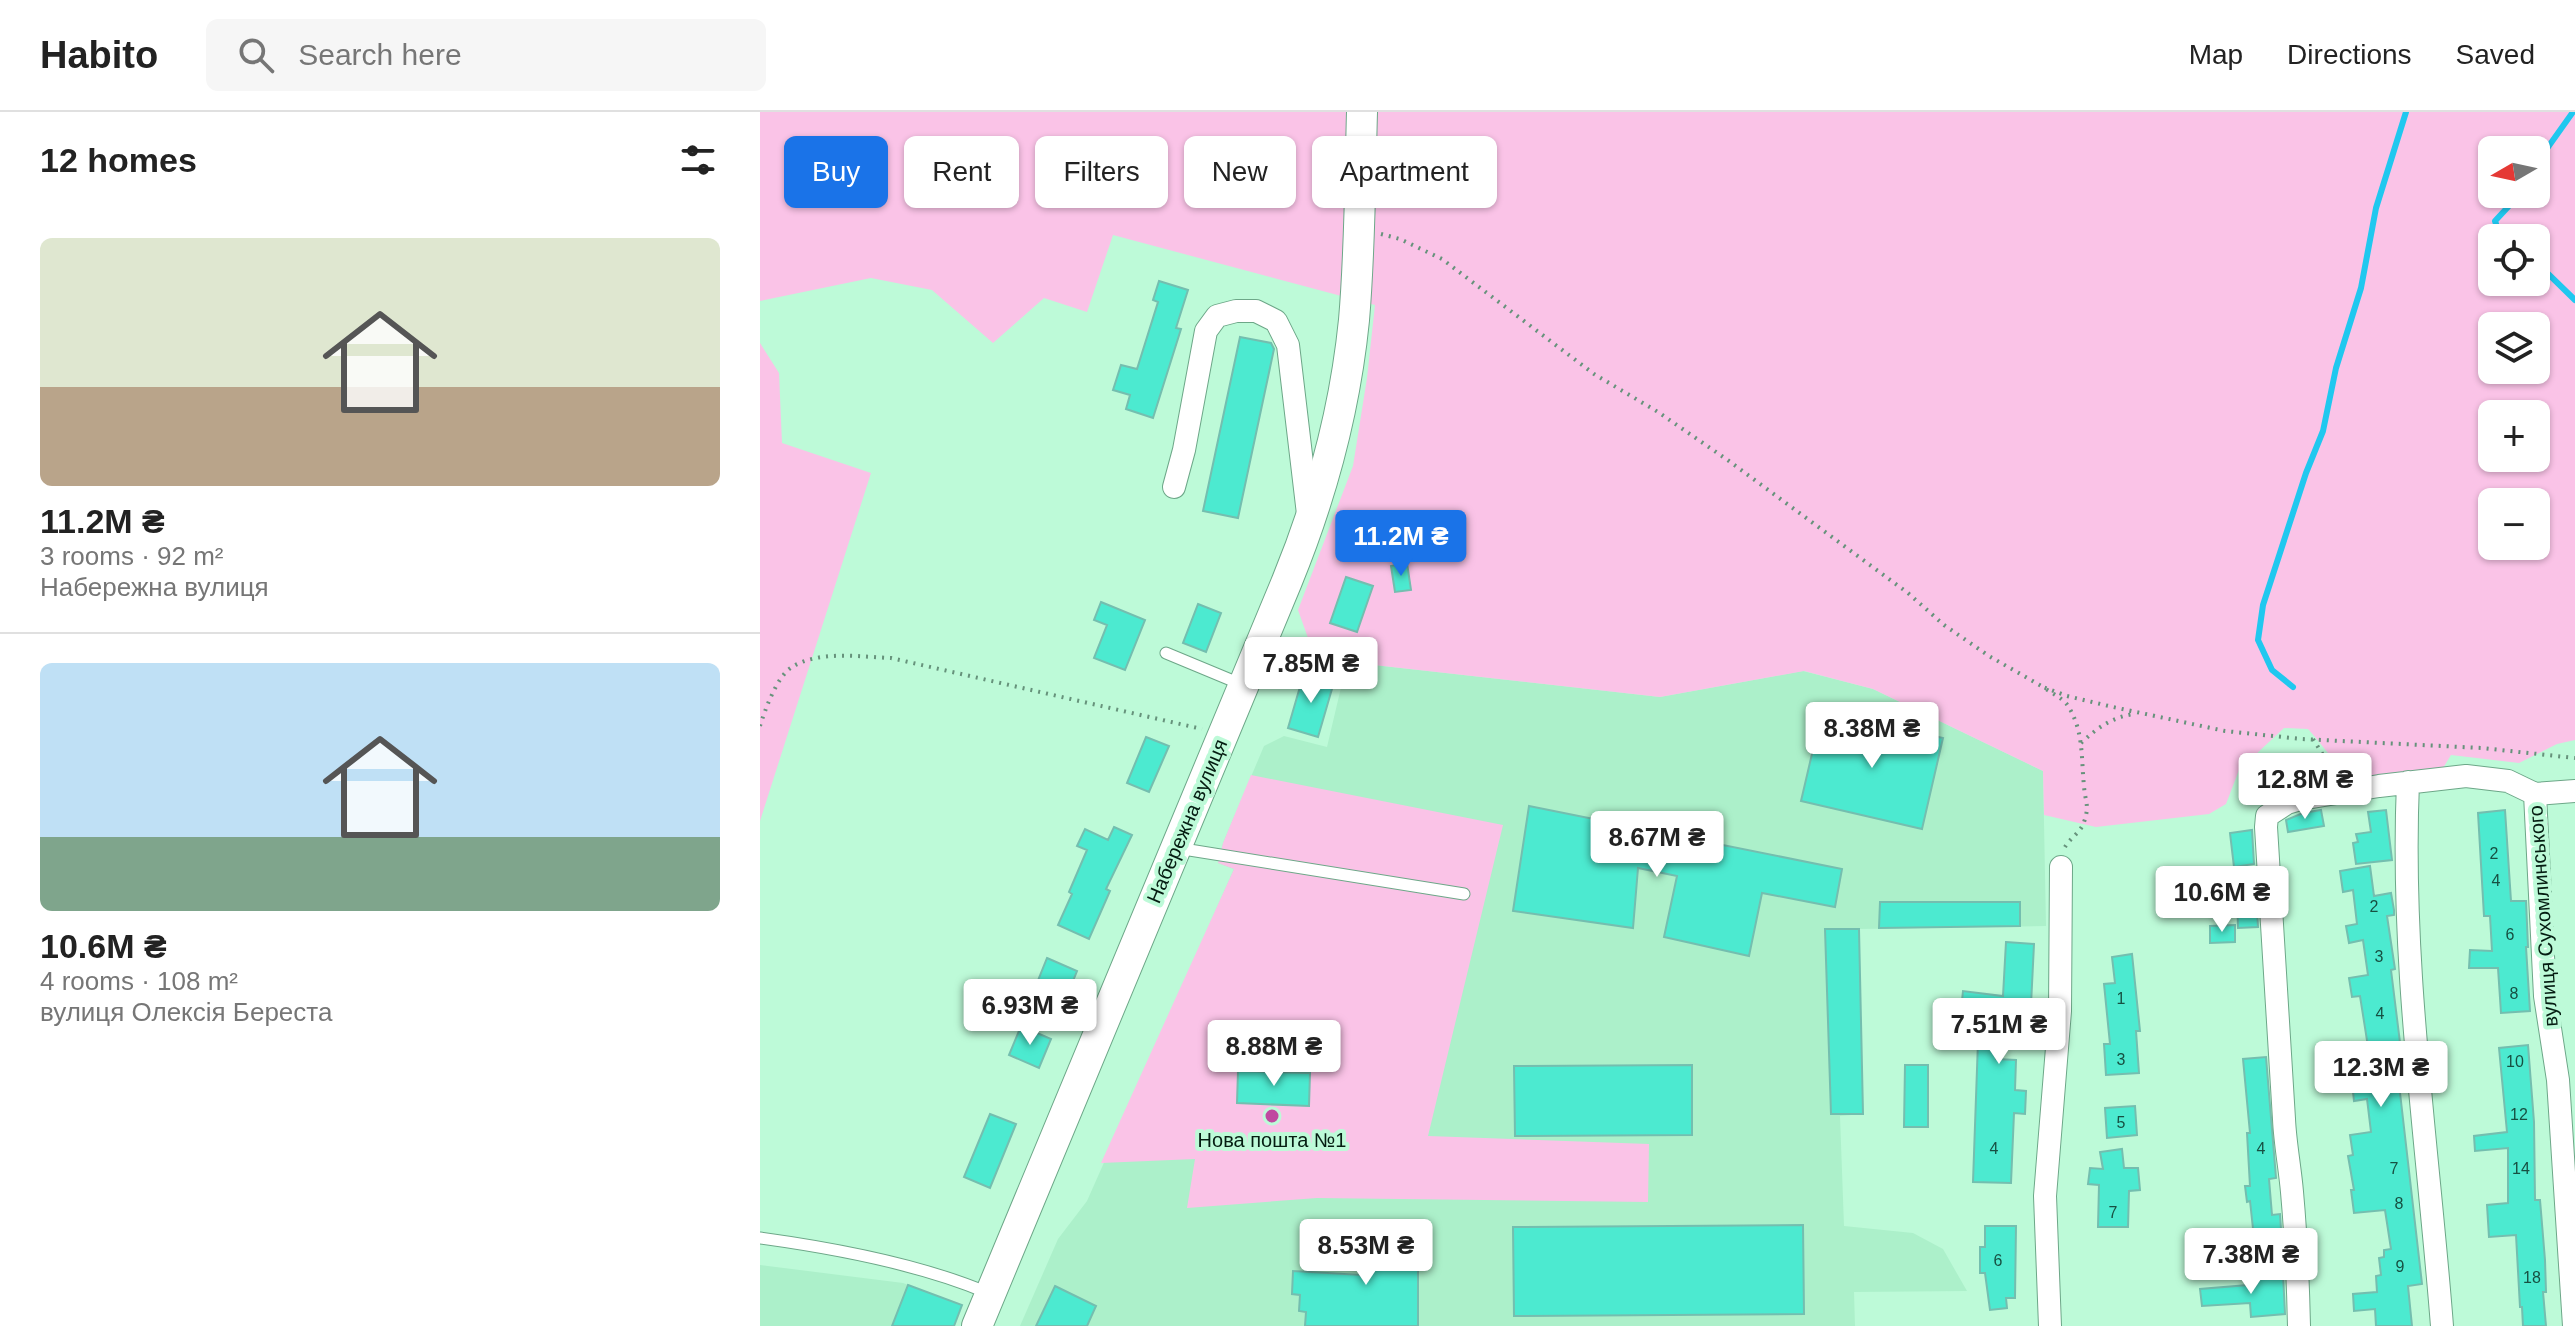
<!DOCTYPE html>
<html lang="en">
<head>
<meta charset="utf-8">
<style>
	body { margin:0; font-family:Arial,sans-serif; background:#f6f6f6; color:#222; height:100vh; display:flex; flex-direction:column; font-size:30px; white-space:nowrap }
	* { box-sizing:border-box; margin:0 }
	p { font-size:26px; color:#767676 }
	.icon { flex:none; width:44px; height:44px; fill:none; stroke:currentColor; stroke-width:2; stroke-linecap:round; stroke-linejoin:round }
	.map { position:relative; flex:1; overflow:hidden }
	.panel { display:flex; flex-direction:column; background:#fff; width:760px }
	.panel>* { flex:none }
	.guide { position:absolute; left:24px; top:24px; width:760px; height:72px; display:flex; gap:16px }
	.needle { width:52px; rotate:261deg }
	.tools { position:absolute; left:1718px; top:24px; display:grid; gap:16px }
	.tools a { display:grid; place-items:center; width:72px; height:72px; border-radius:12px; background:#fff; box-shadow:0 2px 6px #0004; font-size:40px }
	.price { position:absolute; translate:-50% -68px; padding:0 18px; border-radius:8px; background:#fff; color:#222; font-size:26px; line-height:52px; filter:drop-shadow(0 2px 4px #0008) }
	.price::after { content:''; position:absolute; left:50%; top:48px; width:24px; height:18px; margin-left:-12px; background:inherit; clip-path:polygon(0 0,100% 0,50% 100%) }
	.price.active { background:#1a73e8; color:#fff }
	ul { padding:0; list-style:none }
	li { display:grid; align-content:center; gap:16px; height:424px; padding:0 40px }
	li+li { border-top:2px solid #e0e0e0 }
	li span { display:grid; place-items:center; height:248px; border-radius:12px; color:#555 }
	li>.icon { margin-inline-start:auto }
	span .icon { width:144px; height:144px; fill:#fffc; stroke-width:1 }
	li b { font-size:34px }
	h2 { display:flex; justify-content:space-between; align-items:center; height:96px; padding:0 40px; font-size:34px }
	.tag { padding:0 28px; border-radius:12px; background:#fff; box-shadow:0 2px 6px #0004; font-size:28px; line-height:72px }
	.tag.active { background:#1a73e8; color:#fff }
	header { display:flex; align-items:center; gap:48px; box-sizing:border-box; height:112px; padding:0 40px; background:#fff; border-bottom:2px solid #e0e0e0 }
	header strong { font-size:38px }
	nav { display:flex; gap:44px; margin-inline-start:auto; font-size:28px }
	.search { width:560px; height:72px; background:#f6f6f6; display:flex; align-items:center; gap:20px; box-sizing:border-box; padding:0 28px; border-radius:12px; color:#767676; font-size:30px }
	main { display:flex; flex:1; min-height:0 }
	.map>svg:first-child { display:block }
	.built { fill:#acf0ca }
	.green { fill:#fac3e7; fill-rule:evenodd }
	.lines { fill:none; stroke-linecap:round; stroke-linejoin:round }
	.stream { stroke:#20c8ef; stroke-width:6 }
	.building { fill:#4cead0; stroke:#74beaf; stroke-width:2 }
	.service-casing { stroke:#6da788; stroke-width:13 }
	.minor-casing { stroke:#6da788; stroke-width:24 }
	.secondary-casing { stroke:#6da788; stroke-width:32 }
	.path { stroke:#66927b; stroke-width:4; stroke-dasharray:2 6; stroke-linecap:butt }
	.service { stroke:#fff; stroke-width:11 }
	.minor { stroke:#fff; stroke-width:22 }
	.secondary { stroke:#fff; stroke-width:30 }
	.poi-dot { fill:#c049a0; stroke:#bdfad8; stroke-width:3 }
	.labels { text-anchor:middle; stroke-width:8; stroke-linejoin:round; paint-order:stroke }
	.number-label { font-size:16px; fill:#175042 }
	.street-label { font-size:20px; fill:#051d12; stroke:#bdfad8 }
	.poi-label { font-size:20px; fill:#051d12; stroke:#bdfad8 }
</style>
</head>
<body>
<header>
<strong>Habito</strong>
<div class="search"><svg class="icon" aria-label="search" viewBox="0 0 24 24"><circle cx="10" cy="10" r="6"/><path d="M15 15l6 6"/></svg>Search here</div>
<nav><a>Map</a><a>Directions</a><a>Saved</a></nav>
</header>
<main>
<section class="panel">
<h2>12 homes<svg class="icon" aria-label="filters" viewBox="0 0 24 24"><path d="M4 7h16M4 17h16"/><circle cx="9" cy="7" r="2"/><circle cx="15" cy="17" r="2"/></svg></h2>
<ul>
<li><span style="background:linear-gradient(#dfe7d0 60%,#b9a48a 0)"><svg class="icon" aria-label="home" viewBox="0 0 24 24"><path d="M3 11l9-7 9 7M6 9v11h12V9"/></svg></span><div><b>11.2M ₴</b><p>3 rooms · 92 m²</p><p>Набережна вулиця</p></div></li>
<li><span style="background:linear-gradient(#bfe0f5 70%,#7fa58c 0)"><svg class="icon" aria-label="home" viewBox="0 0 24 24"><path d="M3 11l9-7 9 7M6 9v11h12V9"/></svg></span><div><b>10.6M ₴</b><p>4 rooms · 108 m²</p><p>вулиця Олексія Береста</p></div></li>
</ul>
</section>
<div class="map">
<svg width="1815" height="1214" viewBox="0 0 1815 1214">
	<rect width="100%" height="100%" fill="#bdfad8"/>
	<path class="built" d="M587 550 900 585 1043 559 1113 577 1283 659 1286 814 1099 817 1103 1002 1080 1004 1084 1114 1153 1121 1183 1137 1207 1179 1094 1180 1095 1214H260L298 1127 327 1089 474 757 458 751 463 731 504 634 524 624 567 635Z
		M0 1153 143 1171 202 1193 194 1214H0Z"/>
	<path class="green" d="M0 0H1815V628L1797 632 1759 651 1691 643 1683 656 1593 669C1576 654 1564 634 1548 617L1524 616 1479 658 1466 692 1449 702 1336 715 1284 703 1283 659 1113 577 1044 559 900 585 587 550 553 540 538 498 593 354 607 266 615 193 353 123 327 200 284 186 233 231 172 178 111 166 0 189ZM1732 38H1776V82H1732ZM1732 126H1776V170H1732ZM1732 214H1776V258H1732ZM1732 302H1776V346H1732ZM1732 390H1776V434H1732Z
		M0 231 19 261 22 331 111 361 0 709Z
		M491 663 743 713 668 1024 889 1032 888 1090 557 1086 427 1096 435 1047 341 1051 474 757 458 751 463 731Z"/>
	<g class="lines">
		<path class="stream" d="M1776 52 1813 0
			M1754 126 1738 118 1735 109 1760 82
			M1776 150 1815 188
			M1533 575 1512 558 1498 528 1503 493 1546 361 1563 319 1576 256 1601 176 1616 96 1646 0"/>
	</g>
	<path class="building" d="M399 169 428 178 416 216 421 217 393 306 366 297 370 283 353 278 361 253 377 257 398 190 393 188Z
		M480 225 511 231 514 237 478 406 443 399Z
		M647 451 651 478 635 480 631 454Z
		M586 465 613 474 597 520 570 511Z
		M341 490 385 508 365 558 334 546 347 513 334 508Z
		M438 492 461 501 446 540 423 531Z
		M544 561 574 570 558 625 528 616Z
		M1062 599 1183 626 1162 717 1041 689Z
		M386 625 409 634 389 680 367 671Z
		M769 694 1082 757 1075 795 1002 781 989 844 904 825 917 764 878 756 873 816 753 799Z
		M1561 698 1564 714 1528 720 1526 708 1543 701Z
		M1626 698 1632 748 1596 752 1593 731 1598 730 1596 722 1611 720 1608 700Z
		M1745 698 1751 789H1766L1768 835H1766L1770 899 1741 901 1738 856H1709L1710 838 1732 839 1730 804H1724L1718 701Z
		M354 715 372 723 346 777 350 779 329 827 298 813 312 782 309 780 327 738 317 734 325 717 348 728Z
		M1492 718 1494 752 1474 755 1470 721Z
		M1610 754 1614 784 1631 781 1634 798V803L1627 804 1635 857 1631 858 1645 971 1639 972 1662 1172 1648 1174 1652 1214H1616L1615 1197 1594 1199 1593 1182 1617 1180 1616 1164 1621 1163 1619 1146 1624 1145V1138L1631 1137 1625 1098 1594 1101 1591 1078H1594L1588 1044 1593 1043 1590 1023 1611 1020 1607 987 1594 989 1591 961 1582 962 1580 944 1609 941 1600 884 1592 885 1589 866 1608 863 1603 828 1589 831 1586 814 1597 812 1593 778 1583 780 1580 759Z
		M1496 782 1498 815 1478 816 1477 783Z
		M1120 790H1260V814L1119 816Z
		M1475 813V830L1450 831V814Z
		M1065 817H1099L1103 1002H1071Z
		M1246 830 1274 832 1270 913 1237 911 1236 947 1256 948 1255 978 1266 979 1265 1002 1254 1001 1251 1071 1213 1070 1219 901 1201 898 1203 879 1243 884Z
		M1372 842 1380 919H1376L1379 961 1346 963 1344 932H1350L1344 872 1355 871 1352 845Z
		M287 846 317 859 305 889 275 876Z
		M261 914 291 927 279 956 249 943Z
		M1768 933 1774 1010 1775 1088H1780L1785 1148 1786 1180H1783L1786 1214H1763L1762 1195H1760L1756 1123 1729 1125 1727 1093 1748 1091V1036L1715 1039 1714 1024 1747 1020 1739 936Z
		M1506 945 1516 1066 1509 1067 1512 1103 1520 1102 1522 1132 1495 1135 1490 1089 1487 1090 1485 1074H1490L1487 1021H1490L1483 947Z
		M932 953V1023L755 1024 754 954Z
		M1145 953H1168V1015H1144Z
		M478 959 550 961 549 994 477 991Z
		M1375 994 1377 1023 1347 1026 1345 996Z
		M230 1002 256 1012 230 1076 204 1065Z
		M1362 1037 1364 1056H1378L1380 1078 1369 1079 1368 1115H1338L1339 1073 1328 1072 1330 1056 1343 1057 1340 1040Z
		M1043 1113 1044 1202 754 1204 753 1115Z
		M1225 1114H1256L1255 1186H1246L1247 1196 1230 1198 1225 1161H1220V1135H1225Z
		M658 1122V1214H545L546 1200 539 1199 540 1183 532 1182 533 1159 601 1163V1123Z
		M1523 1162 1525 1202 1491 1205 1490 1191 1442 1194 1440 1177 1488 1173V1167Z
		M148 1173 202 1193 194 1214H132Z
		M295 1174 336 1194 327 1214H276Z"/>
	<g class="lines">
		<defs>
			<path id="service" d="M406 541 483 573
				M417 736 704 782
				M0 1126C73 1136 160 1152 228 1181"/>
			<path id="minor" d="M414 375 424 338 446 219 457 204 476 199H496L516 209 528 233 548 402
				M1648 670C1640 852 1668 1033 1682 1214
				M1775 682 1785 884 1798 968 1814 1214
				M1290 1214 1285 1084 1300 899 1301 755
				M1539 1214C1538 1169 1536 1124 1532 1080 1530 1056 1525 1031 1524 1007 1518 910 1512 812 1506 715L1507 704 1527 691 1540 687 1619 674 1706 664 1748 669 1775 682 1815 679"/>
			<path id="secondary" d="M217 1214 527 469C561 386 585 298 594 208 600 139 600 70 602 0"/>
		</defs>
		<use href="#service" class="service-casing"/>
		<use href="#minor" class="minor-casing"/>
		<use href="#secondary" class="secondary-casing"/>
		<path class="path" d="M621 122 640 127 682 147 834 262 898 300 969 349 1148 481 1184 513 1229 544 1283 575
			M0 614C5 598 17 564 32 555 59 538 101 545 131 546L442 617
			M1553 627 1575 662
			M1321 631C1337 616 1352 605 1374 602
			M1305 735C1310 726 1321 720 1324 710 1330 693 1325 690 1324 674 1321 646 1324 619 1308 594 1303 586 1291 581 1283 575L1307 584 1353 595 1465 619 1542 627 1722 636 1815 646"/>
		<use href="#service" class="service"/>
		<use href="#minor" class="minor"/>
		<use href="#secondary" class="secondary"/>
	</g>
	<circle class="poi-dot" cx="512" cy="1004" r="8"/>
	<g class="labels">
		<g class="number-label">
			<text x="1734" y="747">2</text>
			<text x="1736" y="774">4</text>
			<text x="1614" y="800">2</text>
			<text x="1750" y="828">6</text>
			<text x="1619" y="850">3</text>
			<text x="1754" y="887">8</text>
			<text x="1361" y="892">1</text>
			<text x="1620" y="907">4</text>
			<text x="1361" y="953">3</text>
			<text x="1755" y="955">10</text>
			<text x="1759" y="1008">12</text>
			<text x="1361" y="1016">5</text>
			<text x="1234" y="1042">4</text>
			<text x="1501" y="1042">4</text>
			<text x="1634" y="1062">7</text>
			<text x="1761" y="1062">14</text>
			<text x="1639" y="1097">8</text>
			<text x="1353" y="1106">7</text>
			<text x="1238" y="1154">6</text>
			<text x="1640" y="1160">9</text>
			<text x="1772" y="1171">18</text>
		</g>
		<g class="street-label">
			<text transform="translate(427 709) rotate(-67)" y="7">Набережна вулиця</text>
			<text transform="translate(1783 804) rotate(-94)" y="7">вулиця Сухомлинського</text>
		</g>
		<g class="poi-label">
			<text x="512" y="1035">Нова пошта №1</text>
		</g>
	</g>
</svg>
<div class="tools">
<a><svg class="needle" viewBox="-14 -14 28 28"><path d="M0-13l5 13h-10z" fill="#e53935"/><path d="M0 13l5-13h-10z" fill="#767676"/></svg></a>
<a><svg class="icon" aria-label="locate" viewBox="0 0 24 24"><circle cx="12" cy="12" r="6"/><path d="M12 2v4M12 18v4M2 12h4M18 12h4"/></svg></a>
<a><svg class="icon" aria-label="layers" viewBox="0 0 24 24"><path d="M12 4l9 5-9 5-9-5zM3 14l9 5 9-5"/></svg></a>
<a>+</a>
<a>−</a>
</div>
<b class="price active" style="left:641px;top:466px">11.2M ₴</b>
<b class="price" style="left:551px;top:593px">7.85M ₴</b>
<b class="price" style="left:1112px;top:658px">8.38M ₴</b>
<b class="price" style="left:1545px;top:709px">12.8M ₴</b>
<b class="price" style="left:897px;top:767px">8.67M ₴</b>
<b class="price" style="left:1462px;top:822px">10.6M ₴</b>
<b class="price" style="left:270px;top:935px">6.93M ₴</b>
<b class="price" style="left:1239px;top:954px">7.51M ₴</b>
<b class="price" style="left:514px;top:976px">8.88M ₴</b>
<b class="price" style="left:1621px;top:997px">12.3M ₴</b>
<b class="price" style="left:606px;top:1175px">8.53M ₴</b>
<b class="price" style="left:1491px;top:1184px">7.38M ₴</b>
<div class="guide">
<a class="tag active">Buy</a>
<a class="tag">Rent</a>
<a class="tag">Filters</a>
<a class="tag">New</a>
<a class="tag">Apartment</a>
</div>
</div>
</main>
</body>
</html>
